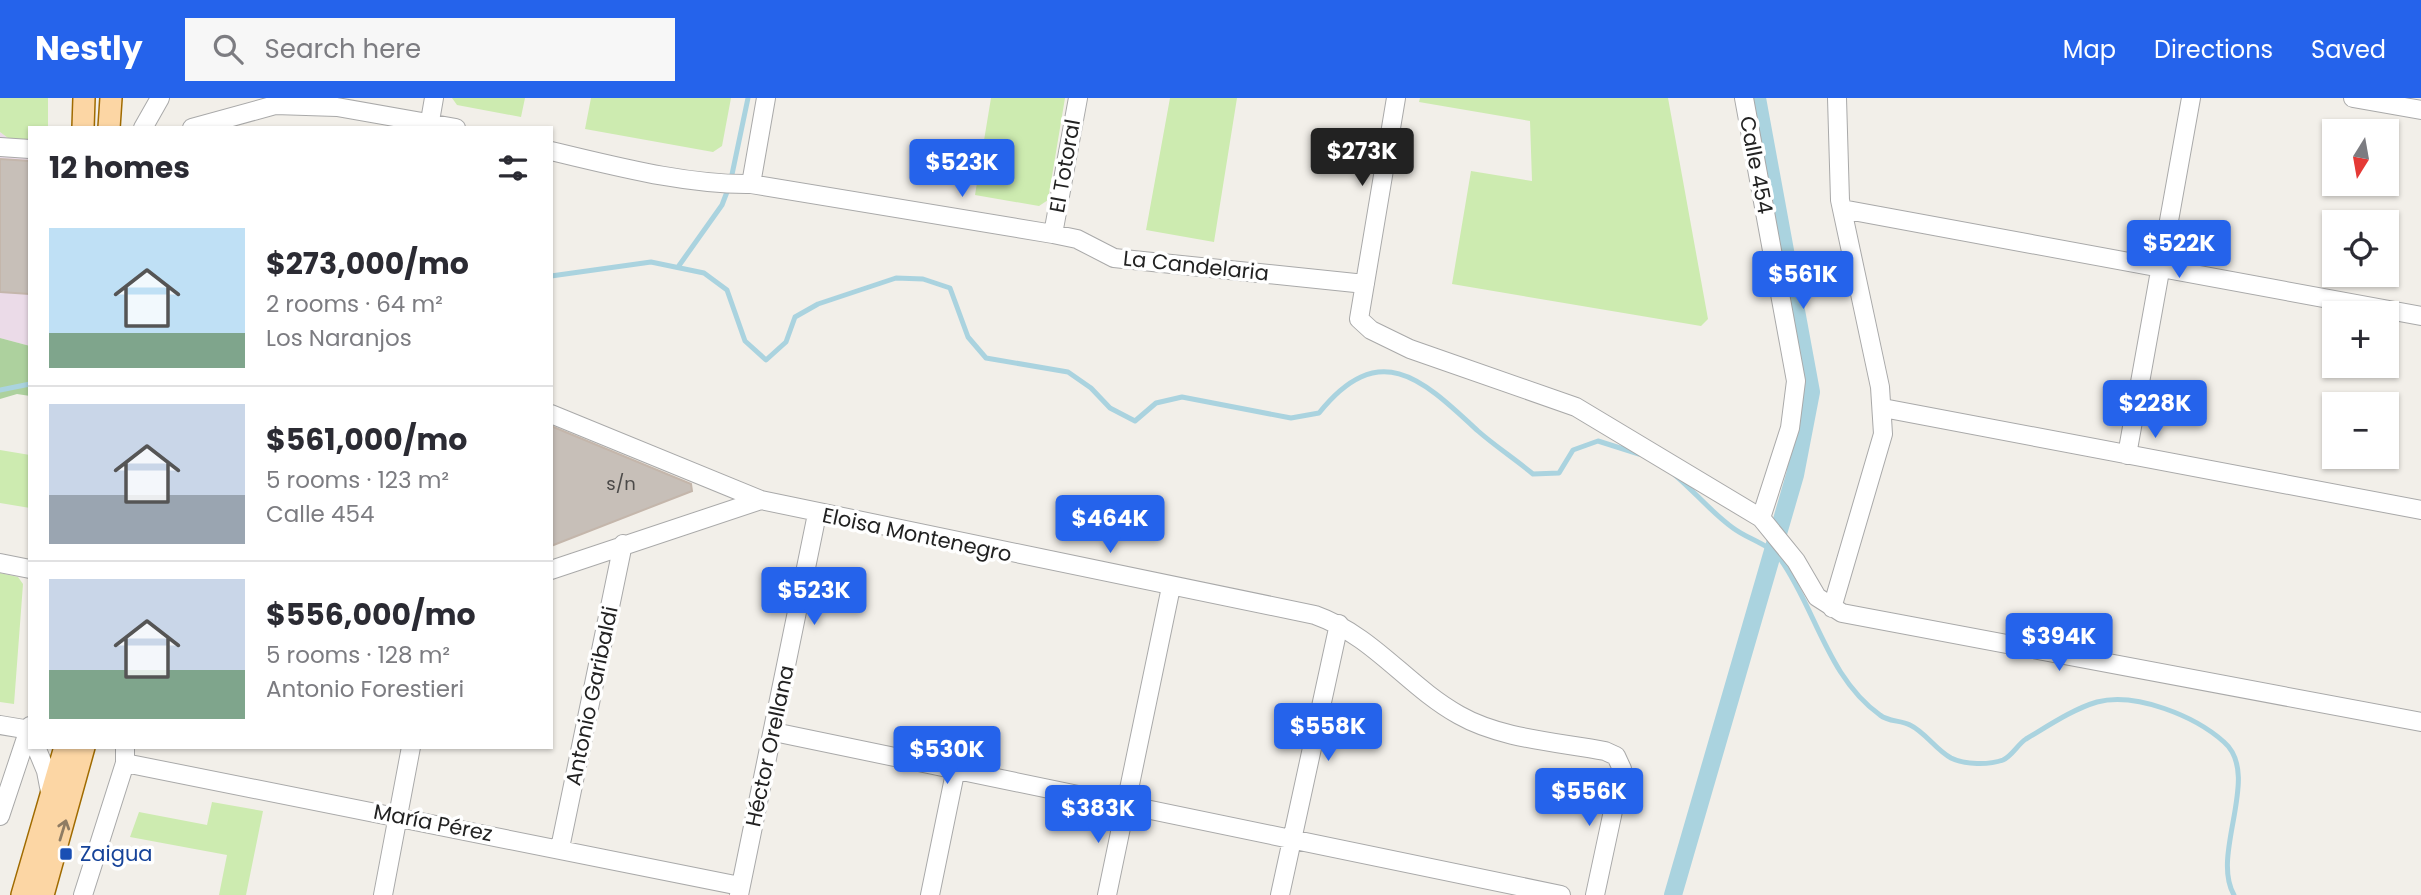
<!DOCTYPE html>
<html lang="en">
<head>
<meta charset="utf-8">
<style>
	body { margin:0; font-family:Poppins,sans-serif; background:#f7f7f7; color:#2b2b33; height:100vh; display:flex; flex-direction:column; font-size:26px; white-space:nowrap }
	* { box-sizing:border-box; margin:0 }
	p { font-size:23px; color:#7c7c81 }
	.icon { flex:none; width:38px; height:38px; fill:none; stroke:currentColor; stroke-width:2; stroke-linecap:round; stroke-linejoin:round }
	.map { position:relative; flex:1; overflow:hidden }
	.details { position:absolute; left:28px; top:28px; width:525px; height:623px; display:flex; flex-direction:column; background:#fff; border-radius:0px; box-shadow:0 2px 5px #0004 }
	.details>* { flex:none }
	.needle { width:46px; rotate:191deg }
	.fabs { position:absolute; left:2322px; top:21px; display:grid; gap:14px }
	.fabs a { display:grid; place-items:center; width:77px; height:77px; border-radius:0px; background:#fff; box-shadow:0 2px 5px #0004; font-size:35px }
	.price { position:absolute; translate:-50% -60px; padding:0 16px; border-radius:7px; background:#2563eb; color:#fff; font-size:23px; line-height:46px; filter:drop-shadow(0 2px 4px #0008) }
	.price::after { content:''; position:absolute; left:50%; top:42px; width:21px; height:16px; margin-left:-10px; background:inherit; clip-path:polygon(0 0,100% 0,50% 100%) }
	.price.current { background:#222; color:#fff }
	ul { padding:0; list-style:none }
	li { display:flex; align-items:center; gap:21px; height:175px; padding:0 21px }
	li+li { border-top:2px solid #e1e1e2 }
	li span { display:grid; place-items:center; flex:none; width:196px; height:140px; border-radius:0px; color:#555 }
	li>.icon { margin-inline-start:auto }
	span .icon { width:84px; height:84px; fill:#fffc; stroke-width:1 }
	li b { font-size:30px }
	h2 { display:flex; justify-content:space-between; align-items:center; height:84px; padding:0 21px; font-size:30px }
	header { display:flex; align-items:center; gap:42px; box-sizing:border-box; height:98px; padding:0 35px; background:#2563eb; color:#fff }
	header strong { font-size:33px }
	nav { display:flex; gap:38px; margin-inline-start:auto; font-size:24px }
	.search { width:490px; height:63px; background:#f7f7f7; display:flex; align-items:center; gap:18px; box-sizing:border-box; padding:0 24px; border-radius:0px; color:#7c7c81; font-size:26px }
	.map>svg:first-child { display:block }
	.industrial { fill:#ebdbe8 }
	.grass { fill:#cdebb0 }
	.forest { fill:#add19e }
	.lines { fill:none; stroke-linecap:round; stroke-linejoin:round }
	.stream { stroke:#aad3df; stroke-width:5 }
	.canal { stroke:#aad3df; stroke-width:18 }
	.building { fill:#c7bfb8; stroke:#c4b6ab; stroke-width:2 }
	.minor-casing { stroke:#a9a9a9; stroke-width:20 }
	.major-casing { stroke:#a06b00; stroke-width:24 }
	.minor { stroke:#fff; stroke-width:18 }
	.major { stroke:#fcd6a4; stroke-width:21 }
	.oneway { stroke:#8f7c63 }
	.transit-dot { fill:#1a4fb4; stroke:#fff; stroke-width:2.5 }
	.labels { text-anchor:middle; stroke-width:7; stroke-linejoin:round; paint-order:stroke }
	.number-label { font-size:18px; fill:#4b4948 }
	.street-label { font-size:21px; fill:#222; stroke:#fff }
	.transit-label { font-size:21px; fill:#164399; stroke:#fff; text-anchor:start }
</style>
</head>
<body>
<header>
<strong>Nestly</strong>
<div class="search"><svg class="icon" aria-label="search" viewBox="0 0 24 24"><circle cx="10" cy="10" r="6"/><path d="M15 15l6 6"/></svg>Search here</div>
<nav><a>Map</a><a>Directions</a><a>Saved</a></nav>
</header>
<div class="map">
<svg width="2421" height="797" viewBox="0 0 2421 797">
	<rect width="100%" height="100%" fill="#f2efe9"/>
	<path class="industrial" d="M0 34 12 43 30 44V248L0 240Z"/>
	<path class="grass" d="M0 0H48V30H30V44L12 43 0 34Z
		M452 0H525L521 19 457 7Z
		M591 0H731L722 48 713 54 585 31Z
		M991 0H1065L1048 102 1039 108 975 97Z
		M1170 0H1237L1214 144 1146 132Z
		M1420 0H1668L1708 221 1701 228 1452 186 1471 73 1532 83 1530 23 1419 4Z
		M0 352 30 357V410L0 405Z
		M0 475 18 479 23 486 14 606 0 604Z
		M212 704 263 713 246 797H219L227 757 130 739 139 714 207 727Z"/>
	<path class="forest" d="M0 240 30 248V298L17 296 0 301Z"/>
	<g class="lines">
		<path class="stream" d="M678 169 722 107 730 86 748 0
			M551 178 651 164 704 175 727 192 745 243 766 262 786 244 795 219 818 206 896 180 923 181 950 190 968 239 986 260 1068 274 1091 290 1110 310 1135 323 1156 305 1182 299 1291 320 1319 315C1380 239 1423 282 1478 333 1495 348 1515 361 1533 376L1559 375 1573 352 1598 343 1639 356
			M0 292 30 286
			M1675 377C1695 394 1712 415 1733 430 1749 442 1768 445 1781 462 1816 512 1828 580 1880 617 1888 624 1901 622 1910 627 1925 634 1936 652 1951 660 1965 667 1989 667 2003 662 2012 658 2018 646 2026 641 2048 628 2073 611 2097 604 2136 594 2195 618 2224 644 2262 677 2210 756 2234 797"/>
		<path class="canal" d="M1673 797 1795 377 1811 294 1757 0"/>
	</g>
	<path class="building" d="M0 61 30 63 29 196 0 194Z
		M551 328 691 386 692 393 551 448Z"/>
	<g class="lines">
		<defs>
			<path id="minor" d="M1396 0 1359 221 1371 232 1410 251 1576 309 1761 420 1796 463 1817 499 1842 515 2421 624
				M1744 0 1796 283 1790 330 1761 420
				M2353 0 2421 12
				M430 23 434 0
				M143 30 160 0
				M192 30 275 7 337 9 456 30
				M0 49 30 51
				M551 53C615 68 685 87 751 86L1053 136 1077 141 1114 160 1365 186
				M751 86 766 0
				M1842 111 2421 218
				M1053 136 1078 0
				M1883 310 2421 412
				M551 316 761 402
				M2127 357 2191 0
				M0 465 30 471
				M551 472 761 402 1315 517C1374 538 1407 588 1459 617 1501 641 1558 644 1605 653L1616 658 1622 671 1595 797
				M1832 510 1883 336 1880 289 1840 102 1837 0
				M0 627 30 632
				M774 634 1561 797
				M36 649 46 673 51 699
				M125 665 740 788
				M0 718 30 628
				M560 750 623 446
				M83 797 125 665V649
				M383 797 411 649
				M739 797 817 416
				M930 797 956 670
				M1107 797 1171 489
				M1280 797 1339 526"/>
			<path id="major" d="M83 30 84 0
				M109 30 111 0
				M22 797 65 649
				M43 797 84 649"/>
		</defs>
		<use href="#minor" class="minor-casing"/>
		<use href="#major" class="major-casing"/>
		<use href="#minor" class="minor"/>
		<use href="#major" class="major"/>
	</g>
	<defs><path id="oneway-shaft" d="M-6 0H5M1.5-3L5.5 0L1.5 3" fill="none" stroke-width="1.6" stroke-linecap="round" stroke-linejoin="round" transform="scale(1.75)"/></defs>
	<use class="oneway" href="#oneway-shaft" transform="translate(63 732) rotate(-73)"/>
	<rect class="transit-dot" x="59" y="749" width="14" height="14" rx="3.5"/>
	<g class="labels">
		<g class="number-label">
			<text x="621" y="392">s/n</text>
		</g>
		<g class="street-label">
			<text transform="translate(1756 67) rotate(79)" y="7">Calle 454</text>
			<text transform="translate(1065 68) rotate(-80)" y="7">El Totoral</text>
			<text transform="translate(1196 168) rotate(6)" y="7">La Candelaria</text>
			<text transform="translate(917 437) rotate(12)" y="7">Eloisa Montenegro</text>
			<text transform="translate(592 598) rotate(-78)" y="7">Antonio Garibaldi</text>
			<text transform="translate(770 648) rotate(-78)" y="7">Héctor Orellana</text>
			<text transform="translate(433 725) rotate(11)" y="7">María Pérez</text>
		</g>
		<g class="transit-label">
			<text x="80" y="763">Zaigua</text>
		</g>
	</g>
</svg>
<div class="fabs">
<a><svg class="needle" viewBox="-14 -14 28 28"><path d="M0-13l5 13h-10z" fill="#e53935"/><path d="M0 13l5-13h-10z" fill="#7c7c81"/></svg></a>
<a><svg class="icon" aria-label="locate" viewBox="0 0 24 24"><circle cx="12" cy="12" r="6"/><path d="M12 2v4M12 18v4M2 12h4M18 12h4"/></svg></a>
<a>+</a>
<a>−</a>
</div>
<b class="price current" style="left:1362px;top:90px">$273K</b>
<b class="price" style="left:962px;top:101px">$523K</b>
<b class="price" style="left:2179px;top:182px">$522K</b>
<b class="price" style="left:1803px;top:213px">$561K</b>
<b class="price" style="left:2155px;top:342px">$228K</b>
<b class="price" style="left:1110px;top:457px">$464K</b>
<b class="price" style="left:814px;top:529px">$523K</b>
<b class="price" style="left:2059px;top:575px">$394K</b>
<b class="price" style="left:1328px;top:665px">$558K</b>
<b class="price" style="left:947px;top:688px">$530K</b>
<b class="price" style="left:1589px;top:730px">$556K</b>
<b class="price" style="left:1098px;top:747px">$383K</b>
<section class="details">
<h2>12 homes<svg class="icon" aria-label="filters" viewBox="0 0 24 24"><path d="M4 7h16M4 17h16"/><circle cx="9" cy="7" r="2"/><circle cx="15" cy="17" r="2"/></svg></h2>
<ul>
<li><span style="background:linear-gradient(#bfe0f5 75%,#7fa58c 0)"><svg class="icon" aria-label="home" viewBox="0 0 24 24"><path d="M3 11l9-7 9 7M6 9v11h12V9"/></svg></span><div><b>$273,000/mo</b><p>2 rooms · 64 m²</p><p>Los Naranjos</p></div></li>
<li><span style="background:linear-gradient(#c9d6e8 65%,#9aa5b1 0)"><svg class="icon" aria-label="home" viewBox="0 0 24 24"><path d="M3 11l9-7 9 7M6 9v11h12V9"/></svg></span><div><b>$561,000/mo</b><p>5 rooms · 123 m²</p><p>Calle 454</p></div></li>
<li><span style="background:linear-gradient(#c9d6e8 65%,#7fa58c 0)"><svg class="icon" aria-label="home" viewBox="0 0 24 24"><path d="M3 11l9-7 9 7M6 9v11h12V9"/></svg></span><div><b>$556,000/mo</b><p>5 rooms · 128 m²</p><p>Antonio Forestieri</p></div></li>
</ul>
</section>
</div>
</body>
</html>
